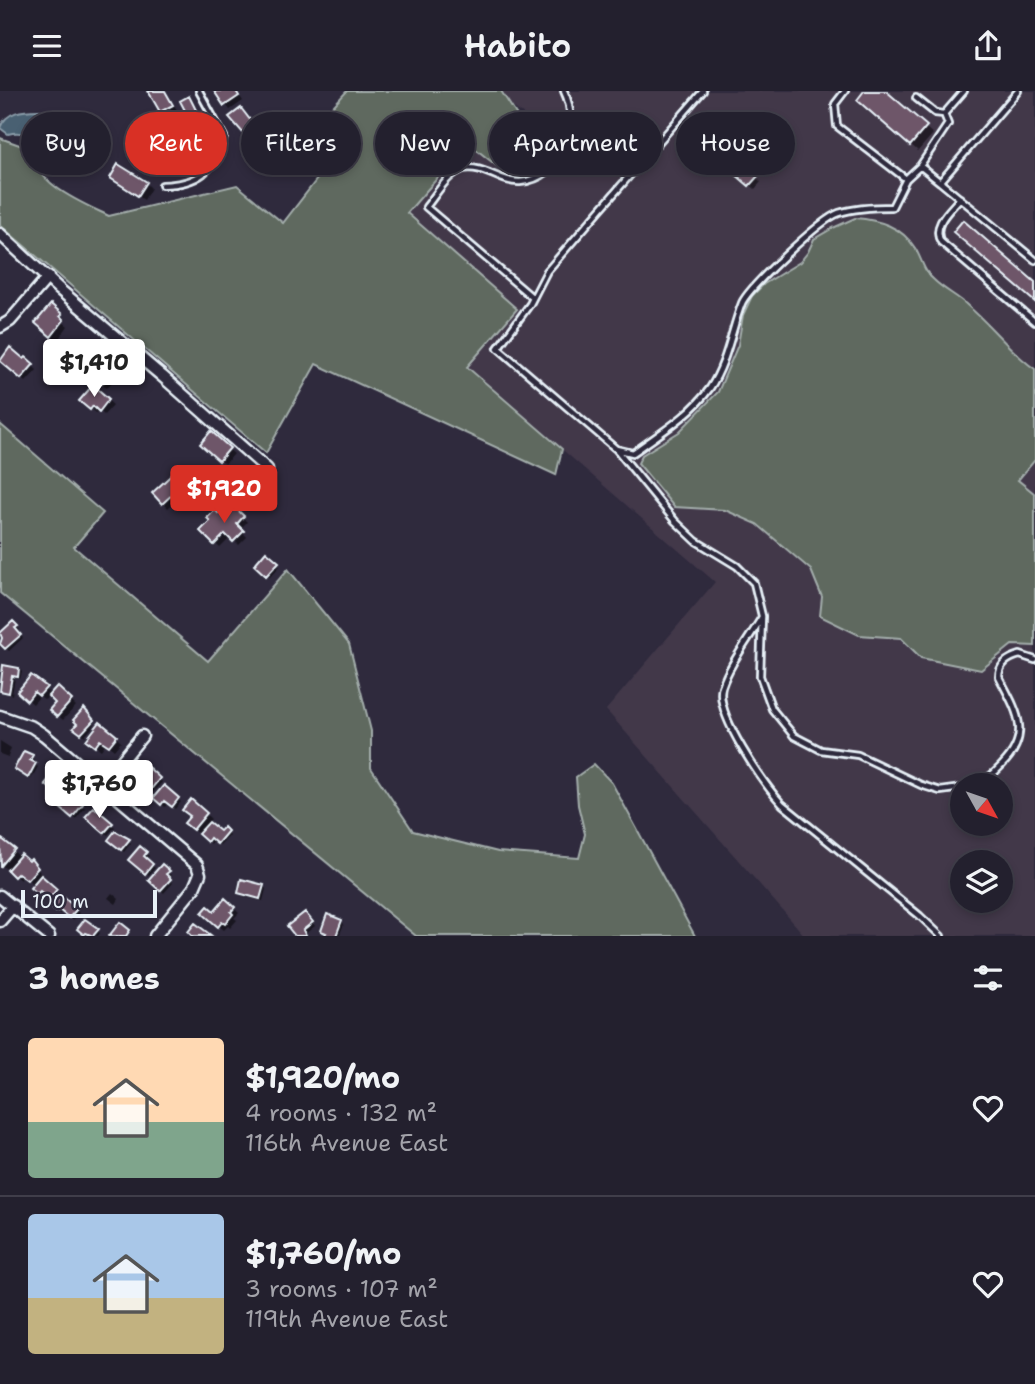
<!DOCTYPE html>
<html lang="en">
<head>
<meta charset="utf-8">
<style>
	body { margin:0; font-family:"Shantell Sans",sans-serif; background:#2f2d3a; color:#f1f3f6; height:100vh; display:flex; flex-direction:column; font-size:26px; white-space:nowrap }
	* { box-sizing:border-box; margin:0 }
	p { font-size:23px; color:#a3a3aa }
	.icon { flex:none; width:38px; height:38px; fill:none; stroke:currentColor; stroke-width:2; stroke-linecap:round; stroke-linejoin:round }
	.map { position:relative; height:845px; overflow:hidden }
	.panel { display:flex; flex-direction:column; background:#23202e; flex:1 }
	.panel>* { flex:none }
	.hud { position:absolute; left:21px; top:21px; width:994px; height:63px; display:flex; gap:14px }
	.needle { width:46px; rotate:130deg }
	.buttons { position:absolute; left:950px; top:682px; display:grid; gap:14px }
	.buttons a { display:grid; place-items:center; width:63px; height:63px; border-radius:50%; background:#23202e; box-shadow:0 4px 10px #0003,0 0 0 2px #403e4a; font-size:35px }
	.scale { position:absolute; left:21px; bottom:18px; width:136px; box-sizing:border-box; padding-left:7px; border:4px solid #e8f1f8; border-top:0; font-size:19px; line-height:24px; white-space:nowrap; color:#e8f1f8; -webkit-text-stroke:5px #2f2a3d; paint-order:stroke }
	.price { position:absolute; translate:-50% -60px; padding:0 16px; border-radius:7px; background:#fff; color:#222; font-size:23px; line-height:46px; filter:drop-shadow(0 2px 4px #0008) }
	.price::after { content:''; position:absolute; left:50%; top:42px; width:21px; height:16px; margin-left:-10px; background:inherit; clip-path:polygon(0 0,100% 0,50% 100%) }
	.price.active { background:#d93025; color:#fff }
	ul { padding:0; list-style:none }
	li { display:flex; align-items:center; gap:21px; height:175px; padding:0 28px }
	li+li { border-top:2px solid #403e4a }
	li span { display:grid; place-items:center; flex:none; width:196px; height:140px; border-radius:7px; color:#555 }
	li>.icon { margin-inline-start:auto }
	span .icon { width:84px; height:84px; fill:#fffc; stroke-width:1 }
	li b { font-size:30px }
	h2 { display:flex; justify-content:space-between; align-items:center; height:84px; padding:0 28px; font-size:30px }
	.pill { padding:0 24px; border-radius:32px; background:#23202e; box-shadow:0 4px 10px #0003,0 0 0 2px #403e4a; font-size:24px; line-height:63px }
	.pill.active { background:#d93025; color:#fff }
	header { display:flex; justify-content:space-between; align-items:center; height:91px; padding:0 28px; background:#23202e; font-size:32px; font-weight:600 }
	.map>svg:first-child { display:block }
	.built { fill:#42384a; fill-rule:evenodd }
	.green { fill:#5e695e; stroke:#a3adab; stroke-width:2 }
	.water { fill:#496172; stroke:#899ba8; stroke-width:2 }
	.shadow { fill:#0007 }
	.building { fill:#6e5769; stroke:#e8f1f8; stroke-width:2 }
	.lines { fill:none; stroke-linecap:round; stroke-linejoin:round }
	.lane-casing { stroke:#e8f1f8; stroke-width:10 }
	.street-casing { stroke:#e8f1f8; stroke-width:15 }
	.lane { stroke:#2f2a3d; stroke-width:4.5 }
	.street { stroke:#2f2a3d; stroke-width:10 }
</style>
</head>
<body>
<header><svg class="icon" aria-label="menu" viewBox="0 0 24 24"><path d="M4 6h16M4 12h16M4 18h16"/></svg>Habito<svg class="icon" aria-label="share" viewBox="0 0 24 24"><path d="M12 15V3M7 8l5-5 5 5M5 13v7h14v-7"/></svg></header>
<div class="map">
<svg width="1035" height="845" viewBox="0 0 1035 845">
	<rect width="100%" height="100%" fill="#2f2a3d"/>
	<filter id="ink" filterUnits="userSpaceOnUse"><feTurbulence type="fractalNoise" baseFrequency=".0143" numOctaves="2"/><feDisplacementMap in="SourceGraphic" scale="14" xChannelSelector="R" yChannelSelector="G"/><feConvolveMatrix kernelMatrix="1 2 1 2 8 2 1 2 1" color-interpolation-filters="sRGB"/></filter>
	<g filter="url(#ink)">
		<path class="built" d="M490 0H1035V403L835 230 1020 542 1035 555V845H805L606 619 715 491 467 276 406 122 468 52 516 91 555 46ZM962 695H1001V733H962ZM962 772H1001V810H962Z"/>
		<path class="green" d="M347 0H501L536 54 507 83 468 52 407 122 517 218 467 276 562 358 556 384 316 273 266 362 0 134V47L28 57C37 94 78 110 109 125L237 94 283 132 334 66 309 41Z
			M855 127C879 129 901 135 915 157 922 168 923 180 934 189 944 199 958 205 968 215 992 235 1009 260 1035 278V369L1018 389 1035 403V555L1012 554 981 579 921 567 901 547 859 544 820 525 822 506 811 479 757 433 725 419 674 416 638 372 642 364 679 341 718 301 738 254 743 224 752 205 764 193 800 171 808 161 814 148 833 137Z
			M0 333 103 422 74 456 208 570 288 478 349 553 371 640V677L413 740 498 761 579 767 585 743 578 714 576 686 594 673 612 692 695 845H416L0 502Z"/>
		<path class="water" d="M39 19C67 31 68 36 70 65L67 68 69 73 62 80 49 81 45 79C37 60 35 36 8 43L0 37C6 20 23 19 39 19Z"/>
		<path class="shadow" d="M150 0H165L177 19 167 25Z
			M216 0H236L243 10 230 19Z
			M867 0H884L933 43 918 60 866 15Z
			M189 7 202 30 196 33 183 10Z
			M243 22 255 37 247 44 244 41Z
			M173 57 176 60H191L194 67 183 68 184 73 180 74 177 68H171L168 65Z
			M716 65 756 86 761 91 755 98Z
			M112 87 146 92 151 97 144 109Z
			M51 216 66 229 63 231 68 235 57 250 42 237Z
			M2 269 24 271 26 269 37 279 26 291Z
			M83 275H101L113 290 107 297 97 291 92 287 94 285Z
			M93 296 113 314 104 324 99 319 96 322 82 309Z
			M211 342 234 363 225 373 202 353Z
			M179 380 192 394 168 417 154 402Z
			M229 413 247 431 240 438 247 446 239 454 231 446 220 457 202 440Z
			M266 463 280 475 270 486 257 474Z
			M13 532 20 539 17 541 23 547 9 560 0 551Z
			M4 576 19 578 22 581 20 588 15 587 12 604 0 599Z
			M57 597 76 615 63 629 52 619 57 612 49 604 45 609 40 605 33 613 19 601 45 598 51 604Z
			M84 619 95 633 85 645 76 637Z
			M116 646 121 651 114 659 106 652 101 659 89 649Z
			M0 650 11 657 8 666 0 663Z
			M32 666 34 669 33 672 38 676 31 688 16 678Z
			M149 679 162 691 151 703 143 695Z
			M47 693 61 694 67 699 61 706Z
			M164 696 181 711 175 718 168 712 165 716 155 707Z
			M73 702 82 710 80 713 85 717 76 728 61 716Z
			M94 718 115 736 108 744 87 726Z
			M206 723 211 728 207 732 220 743 224 738 229 744 220 754 214 749 211 753 191 737Z
			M123 745 131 752 124 761 110 749Z
			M2 750 20 766 36 775 41 783 39 785 59 802 53 809 44 802 41 805 32 797 34 794 24 785 20 789 0 773V753Z
			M140 757 149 765 146 769 155 777 149 784 133 772Z
			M162 775 171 784 168 787 173 792 164 802 150 789Z
			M263 795 266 798 263 810 243 805 240 802Z
			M112 802 119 808 116 813 108 807Z
			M61 806 79 822 73 829 62 820 60 823 53 816Z
			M225 809 239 822 234 827 237 829 230 837 228 835 224 839 210 827Z
			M308 826 315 835 305 843 306 845H297L290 835Z
			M341 830 344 833 339 845H326L327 843 323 839Z
			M98 840 100 842 98 845H89L82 841Z"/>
		<path class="building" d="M148 0H165L173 14 160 21Z
			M214 0H236L239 5 224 15Z
			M864 0H886L927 35 910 55 857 9Z
			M189 5 200 27 191 31 180 10Z
			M241 17 254 34 243 42 229 26Z
			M717 50 758 85 749 95 708 60Z
			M174 55V59L192 58V65H181L182 71H175V66H167L166 56Z
			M118 73 147 91 138 105 110 87Z
			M963 129 1035 191V211L953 141Z
			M51 213 62 223 60 225 64 229 51 246 35 232Z
			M10 256 24 268 26 266 34 273 21 288 0 270Z
			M88 266 102 274 100 276 110 284 102 293 90 287 92 285 80 275Z
			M93 294 109 308 99 321 93 315 90 319 79 310Z
			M211 340 230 357 219 370 200 353Z
			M179 377 189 388 162 413 152 402Z
			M229 411 244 425 237 433 244 440 233 451 225 443 214 454 200 440 210 430 207 427 215 419 218 422Z
			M266 460 279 471 266 485 254 474Z
			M13 530 18 535 15 537 21 544 5 558 0 553 2 547 0 542Z
			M3 574 19 577 18 586 12 585 9 602 0 600Z
			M31 584 47 596 39 605 34 601 27 610 17 601Z
			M57 595 72 609 57 626 49 619 55 612 48 605Z
			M84 617 94 629 81 643 73 637 77 633 73 629Z
			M100 631 117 645 109 655 100 649 95 656 86 649Z
			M24 660 33 664 30 669 36 672 28 687 14 678Z
			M149 677 160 687 148 702 140 695 144 691 140 687Z
			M54 682 65 695 58 704 45 693Z
			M164 694 179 707 172 716 164 710 161 714 153 707Z
			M73 700 81 706 78 709 83 713 72 727 59 716Z
			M191 708 207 722 193 739 184 732 190 725 182 719Z
			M94 716 113 732 104 742 85 726Z
			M209 731 220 740 224 736 228 740 217 753 210 747 207 751 198 743Z
			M115 740 130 748 121 759 108 749Z
			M2 748 15 758 1 775 0 750Z
			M140 755 147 761 144 765 153 773 145 783 128 769Z
			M21 763 29 770 31 768 38 777 27 789 18 782 14 786 7 779Z
			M162 773 170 780 166 783 171 788 160 800 148 789Z
			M41 784 57 798 49 808 40 800 37 803 30 797Z
			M241 788 264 794 260 808 238 802Z
			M61 804 77 818 69 827 59 819 56 821 50 816Z
			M225 807 235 816 231 821 233 823 225 833 222 831 218 836 202 822 208 815 214 820Z
			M305 821 313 831 303 839 306 845H295L287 835Z
			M327 823 342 829 336 845H324L326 842 321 840Z
			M85 828 99 838 93 845 86 842 84 844 77 838Z
			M120 831 130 839 126 845H109Z
			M195 832 212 845H192L188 841Z"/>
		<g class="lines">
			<defs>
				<path id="lane" d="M703 0 547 180 530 213 498 257 616 358 633 362C660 342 690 325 710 297 727 272 731 240 742 212 749 196 821 128 839 122 855 117 875 116 892 116L906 88 920 75
					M845 0 835 13 837 35 906 88
					M1018 0 940 91 1035 169
					M916 7 935 22 944 23
					M940 91 920 75 948 33 944 23 964 0
					M162 94C198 93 214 81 224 46L199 0
					M960 107C950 119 931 134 941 151L1035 231
					M533 207 426 116C436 104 447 83 463 78 483 73 500 92 520 91 564 87 581 35 564 0
					M617 359 675 430 696 450 737 475 754 492 762 525 760 585 772 618 794 645 821 659 858 664 921 694 940 700 962 697
					M762 526C749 548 730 572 722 596 714 623 764 693 782 713L920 825 941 845
					M971 695C984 691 993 684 1002 674 1033 643 1016 619 999 586 999 572 1009 567 1020 564L1035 569"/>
				<path id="street" d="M0 143 60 199 162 285 267 378
					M0 236 10 230 48 186
					M0 625 32 636 44 644 197 774 200 783 194 797 155 845
					M102 694 142 645
					M0 805 49 845
					M0 830 13 815"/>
			</defs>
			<use href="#lane" class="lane-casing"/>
			<use href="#street" class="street-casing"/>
			<use href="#lane" class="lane"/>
			<use href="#street" class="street"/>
		</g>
	</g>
</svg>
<div class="buttons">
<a><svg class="needle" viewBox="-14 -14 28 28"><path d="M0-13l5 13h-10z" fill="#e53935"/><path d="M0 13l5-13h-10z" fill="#a3a3aa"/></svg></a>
<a><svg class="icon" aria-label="layers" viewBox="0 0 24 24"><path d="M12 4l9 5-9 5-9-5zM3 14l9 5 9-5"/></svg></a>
</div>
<div class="scale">100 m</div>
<b class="price" style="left:94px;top:308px">$1,410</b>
<b class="price active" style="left:224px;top:434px">$1,920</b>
<b class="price" style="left:99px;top:729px">$1,760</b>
<div class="hud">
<a class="pill">Buy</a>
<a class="pill active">Rent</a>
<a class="pill">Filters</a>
<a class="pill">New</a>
<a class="pill">Apartment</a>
<a class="pill">House</a>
</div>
</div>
<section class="panel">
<h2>3 homes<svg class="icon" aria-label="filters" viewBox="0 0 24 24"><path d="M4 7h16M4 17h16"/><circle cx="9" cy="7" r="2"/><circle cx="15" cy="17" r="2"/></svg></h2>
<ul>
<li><span style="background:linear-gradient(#ffd9b3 60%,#7fa58c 0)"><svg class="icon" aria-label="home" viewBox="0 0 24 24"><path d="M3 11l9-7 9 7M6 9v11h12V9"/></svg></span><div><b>$1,920/mo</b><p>4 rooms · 132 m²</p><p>116th Avenue East</p></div><svg class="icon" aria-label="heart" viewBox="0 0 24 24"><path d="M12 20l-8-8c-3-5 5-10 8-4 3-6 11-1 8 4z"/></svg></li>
<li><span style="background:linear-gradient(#a9c7e8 60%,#c2b280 0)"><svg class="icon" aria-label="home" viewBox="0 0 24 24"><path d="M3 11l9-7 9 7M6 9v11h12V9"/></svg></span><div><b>$1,760/mo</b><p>3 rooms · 107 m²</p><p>119th Avenue East</p></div><svg class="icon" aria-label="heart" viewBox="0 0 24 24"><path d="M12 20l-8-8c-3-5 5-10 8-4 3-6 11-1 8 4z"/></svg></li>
</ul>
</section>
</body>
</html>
